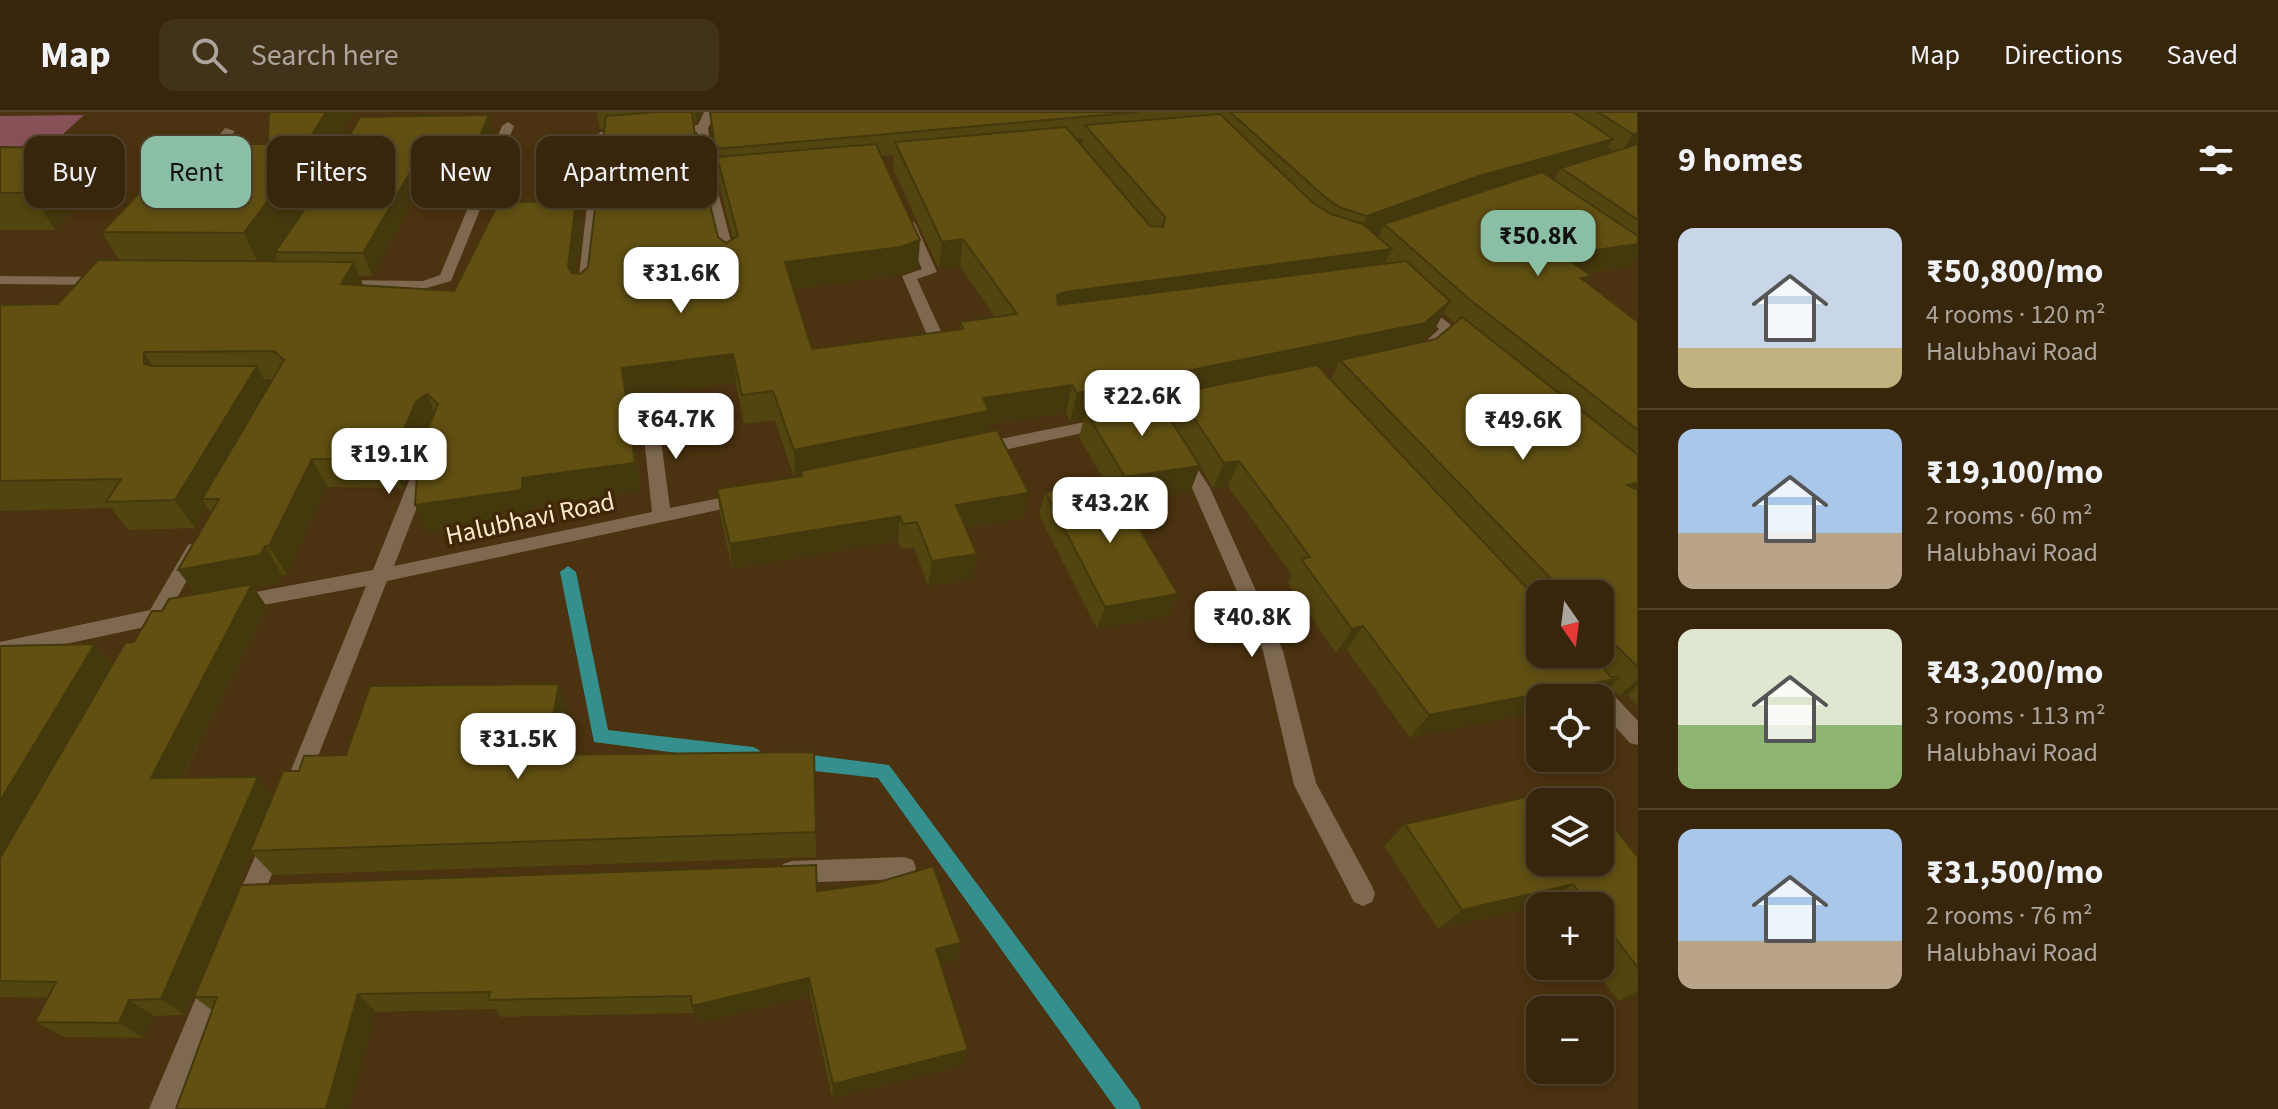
<!DOCTYPE html>
<html lang="en">
<head>
<meta charset="utf-8">
<style>
	body { margin:0; font-family:"Source Sans 3",sans-serif; background:#43321a; color:#f1f3f6; height:100vh; display:flex; flex-direction:column; font-size:30px; white-space:nowrap }
	* { box-sizing:border-box; margin:0 }
	p { font-size:26px; color:#aba59d }
	.icon { flex:none; width:44px; height:44px; fill:none; stroke:currentColor; stroke-width:2; stroke-linecap:round; stroke-linejoin:round }
	.map { position:relative; flex:1; overflow:hidden }
	.drawer { display:flex; flex-direction:column; background:#38260c; width:640px }
	.drawer>* { flex:none }
	.hud { position:absolute; left:24px; top:24px; width:760px; height:72px; display:flex; gap:16px }
	.needle { width:52px; rotate:166deg }
	.fabs { position:absolute; left:1526px; top:468px; display:grid; gap:16px }
	.fabs a { display:grid; place-items:center; width:88px; height:88px; border-radius:16px; background:#38260c; box-shadow:0 4px 12px #0003,0 0 0 2px #52432d; font-size:40px }
	.price { position:absolute; translate:-50% -68px; padding:0 18px; border-radius:16px; background:#fff; color:#222; font-size:26px; line-height:52px; filter:drop-shadow(0 2px 4px #0008) }
	.price::after { content:''; position:absolute; left:50%; top:48px; width:24px; height:18px; margin-left:-12px; background:inherit; clip-path:polygon(0 0,100% 0,50% 100%) }
	.price.on { background:#8abfa5; color:#111 }
	ul { padding:0; list-style:none }
	li { display:flex; align-items:center; gap:24px; height:200px; padding:0 40px }
	li+li { border-top:2px solid #52432d }
	li span { display:grid; place-items:center; flex:none; width:224px; height:160px; border-radius:16px; color:#555 }
	li>.icon { margin-inline-start:auto }
	span .icon { width:96px; height:96px; fill:#fffc; stroke-width:1 }
	li b { font-size:34px }
	h2 { display:flex; justify-content:space-between; align-items:center; height:96px; padding:0 40px; font-size:34px }
	.pill { padding:0 28px; border-radius:16px; background:#38260c; box-shadow:0 4px 12px #0003,0 0 0 2px #52432d; font-size:28px; line-height:72px }
	.pill.on { background:#8abfa5; color:#111 }
	header { display:flex; align-items:center; gap:48px; box-sizing:border-box; height:112px; padding:0 40px; background:#38260c; border-bottom:2px solid #52432d }
	header strong { font-size:38px }
	nav { display:flex; gap:44px; margin-inline-start:auto; font-size:28px }
	.search { width:560px; height:72px; background:#43321a; display:flex; align-items:center; gap:20px; box-sizing:border-box; padding:0 28px; border-radius:16px; color:#aba59d; font-size:30px }
	main { display:flex; flex:1; min-height:0 }
	.map>svg:first-child { display:block }
	.green { fill:#875158 }
	.lines { fill:none; stroke-linecap:round; stroke-linejoin:round }
	.stream { fill:#35908d; fill-rule:evenodd }
	.street { fill:#7e6950; fill-rule:evenodd }
	.wall { fill:#53450f; fill-rule:evenodd }
	.shaded-wall { fill:#44380d }
	.building { fill:#615012; stroke:#44380d; stroke-width:2 }
	.labels { text-anchor:middle; stroke-width:7; stroke-linejoin:round; paint-order:stroke }
	.street-label { font-size:26px; fill:#fee9d0; stroke:#402804 }
</style>
</head>
<body>
<header>
<strong>Map</strong>
<div class="search"><svg class="icon" aria-label="search" viewBox="0 0 24 24"><circle cx="10" cy="10" r="6"/><path d="M15 15l6 6"/></svg>Search here</div>
<nav><a>Map</a><a>Directions</a><a>Saved</a></nav>
</header>
<main>
<div class="map">
<svg width="1638" height="997" viewBox="0 0 1638 997">
	<rect width="100%" height="100%" fill="#4b3210"/>
	<path class="green" d="M84 3 51 33 0 36V4Z"/>
	<g class="lines">
		<path class="stream" d="M568 454 576 460 608 618 753 635 759 638 762 643 759 648 753 651 594 630 560 460Z
			M796 641 889 653 1138 989 1141 997H1116L878 666 796 657 790 655 787 649 790 643Z"/>
		<path class="street" d="M704 0H716L708 16 714 62 745 60 751 64 745 68 715 69 737 152 730 156 723 152 702 66 697 20 666 23 660 19 666 15 698 13Z
			M508 10 514 14 451 169 423 177 331 175V169L336 168 423 169 440 163 502 14Z
			M225 16 235 19 206 56H198V50Z
			M635 19V25L607 27 591 181 584 185 579 184 577 181 595 24 601 20Z
			M908 107 915 111 937 160 917 167 949 237 946 240 941 242 933 237 902 164 922 157 901 111Z
			M0 164 104 165 111 169 104 173 0 172Z
			M1418 187 1456 217 1424 247 1418 249 1410 244 1439 217 1411 191Z
			M649 293 657 298 670 396 745 381 754 387 751 391 387 469 306 675 298 678 290 675 287 668 366 474 236 498 229 495 226 490 229 485 373 458 417 349 426 343 435 349 394 454 652 400 641 298Z
			M1105 306 1113 311 1111 315 980 343 971 337 980 331Z
			M1181 338 1187 340 1210 376 1283 539 1316 671 1372 774 1375 782 1372 790 1363 794 1354 790 1294 673 1263 539 1192 376 1172 344Z
			M195 431 204 438 173 493 180 496 183 501 180 506 163 511 160 517 153 519 145 515 0 546V530L150 498 188 433Z
			M1552 542H1575L1638 609V633L1630 631 1600 598V586H1589Z
			M274 716 282 719 286 727 254 807 245 810 236 807 232 798 266 719Z
			M904 745 913 748 916 756 913 764 904 767 792 771 783 768 780 760 783 752 792 749Z
			M215 858 224 862 228 871 177 997H149L206 862Z"/>
	</g>
	<path class="wall" d="M269 0H358L344 15 348 26 495 24 476 69H425L372 164H360L363 173 454 179 576 89 582 117 576 161 580 162 588 155 604 17H600L597 0H702L696 10H693L697 40 718 125 726 131 733 127 719 72 710 0H1638V145L1631 154 1588 161 1587 170 1638 210V594L1627 583 1619 584 1610 575 1599 586H1540L1410 626 1347 538 1336 541 1288 471 1292 463 1228 374 1213 376 1200 355 1190 380 1124 390 1178 482 1169 504 1097 517 1039 403 1045 380 1105 370 1079 325 1084 307 1070 310 1066 301 987 313 986 320 1029 381 1023 406 966 416 972 467 928 474 914 436 901 437 898 429 732 457 720 402 717 377 794 365 775 308 744 312 736 271 627 285 641 379 531 395V407L427 421 415 393 418 353 415 347 427 320 403 376 327 375 287 463H282L278 472 254 476 267 495 182 666 273 684 299 659 559 572 569 600 561 643 814 640 816 745 273 763 252 741 185 903 154 904 144 926 64 925 35 910 48 886 0 885V534L95 532 113 551 162 499 196 482 178 458 211 401 207 395 195 416 128 418 111 396 0 399V193L58 192 119 148 102 120 268 32ZM1083 26 1081 33 1075 27ZM1608 36 1614 40 1604 43ZM894 43 893 57 939 157 960 154 995 205 960 210 959 217 812 237 793 177 900 163 918 155 882 44ZM1558 61 1554 68 1547 64 1551 63ZM1381 118 1378 125 1373 121ZM1443 201 1455 211 1436 227 1419 231 1435 217ZM1337 254 1331 267 1322 257ZM264 267H273L268 276ZM1175 288 1169 306 1160 291ZM1540 482H1600V542H1540Z
		M0 35 101 71 55 118H0Z
		M1405 712 1638 745V884L1618 889 1592 854H1600V794H1548L1546 792 1438 817 1384 734Z
		M817 779 961 831 956 849 941 853 962 954 832 986 810 884 697 911 694 901 501 905 495 897 376 900 212 898 194 885Z"/>
	<path class="shaded-wall" d="M324 0H358L344 15 348 26 306 100 275 140 277 144 264 163 244 121Z
		M695 0H702L696 10Z
		M489 3 495 24 476 69 470 47Z
		M1638 21V39L1619 44 1633 22Z
		M1613 27 1600 49 1561 56 1558 61 1467 86 1384 112 1381 118 1357 127 1367 104 1479 64Z
		M81 36 101 71 55 118 32 81Z
		M418 47 425 69 372 164 363 141Z
		M576 89 582 117 574 183 568 155Z
		M963 127 960 154 939 157 942 130Z
		M920 128 918 155 900 163 786 178 785 150Z
		M1638 132V145L1631 154 1547 167 1562 143Z
		M1392 137 1378 165 1052 211 1057 183 1065 180Z
		M354 150 365 178 341 172Z
		M1592 164 1575 188 1581 166Z
		M1450 189 1435 217 1410 239 1340 248 1337 254 1181 287 1177 281 1175 288 1089 306 1086 300 1084 307 1070 310 1077 281Z
		M144 240 162 269 144 252Z
		M733 242 736 271 627 285 641 379 531 395V407L427 421 415 393 522 366 622 256Z
		M257 254 272 283 202 387 207 395 195 416 175 388Z
		M1072 273 1066 301 987 313 985 328 801 359V366L795 367 794 338 983 286Z
		M427 282 438 311 427 319 403 376 391 347 416 290Z
		M312 347 327 375 287 463 269 434Z
		M1239 349 1228 374 1213 376 1224 351Z
		M1200 354 1190 380 1117 391 1125 365Z
		M1638 371V392L1627 373Z
		M1029 381 1023 406 952 418 956 393Z
		M900 404 898 429 732 457 730 432Z
		M265 434 282 463 278 472 254 476 267 495 171 686 151 666 199 486 178 458Z
		M977 442 972 467 928 474 932 449Z
		M1178 482 1169 504 1097 517 1105 495Z
		M1363 514 1347 538 1336 541 1352 517Z
		M95 532 115 554 0 753V689Z
		M1620 566 1599 586H1540V600L1410 626 1429 603Z
		M1638 567V573L1627 583 1619 584Z
		M559 572 569 600 556 669 546 643Z
		M258 665 275 686 250 739 252 741 185 903 161 887Z
		M1573 772 1546 792 1438 817 1462 798Z
		M961 831 956 849 932 855 936 837Z
		M809 866 810 884 697 911 692 894Z
		M1638 879V884L1618 889Z
		M358 882 376 900 350 997H326Z
		M129 888 154 904 144 926 119 911Z
		M968 938 962 954 832 986 833 972Z"/>
	<path class="building" d="M269 0H326L289 60 244 121 102 120 186 32H268Z
		M657 0H692L697 40 718 125 726 131 738 124 717 45 876 32 920 128 901 135 785 150 812 237 963 217 960 210 1017 202 963 127 942 130 895 30 1066 15 1150 114 1163 115 1165 105 1085 13 1220 2 1313 91 1331 102 1363 112 1392 137 1065 180 1057 183 1058 193 1406 149 1450 189 1425 211 1077 281 1072 273 983 286 989 299 794 338 773 279 742 283 733 242 622 256 635 351 522 366V378L415 393 418 347H415L438 292 427 282 416 290 391 347H312L269 434H265L260 443 178 458 219 387H202L284 248 274 239 144 240V252L152 254H257L175 388 106 390 121 367 0 369V193L58 192 98 148 354 150 341 172 454 179 499 90 576 89 568 155 572 161 580 162 588 155 606 4Z
		M710 0H1138L715 37Z
		M1230 0H1573L1613 27 1479 64 1367 104 1341 96 1325 85Z
		M1598 0H1638V21L1633 22Z
		M489 3 470 47H418L363 141 275 140 316 81 360 5Z
		M1638 32V108L1561 56Z
		M0 35 81 36 32 81H0Z
		M1542 60 1638 124V132L1562 143 1592 164 1581 166 1638 210V318L1469 187 1384 112Z
		M1462 205 1638 343V371L1627 373 1638 378V555L1600 518V482H1563V479L1340 248 1436 227Z
		M1317 253 1540 490V542H1591L1611 565 1620 566 1429 603 1363 514 1352 517 1301 447 1310 445 1239 349 1224 351 1177 281Z
		M1156 285 1200 354 1125 365 1086 300Z
		M997 318 1029 381 956 393 977 442 932 449 917 410 903 412 900 404 730 432 717 377 802 364 801 359Z
		M1111 369 1178 482 1105 495 1045 380Z
		M252 472 151 666 258 665 161 887 129 888 119 911 35 910 56 870 0 869V746L125 531 134 530 152 499H162L169 487Z
		M95 532 0 689V534Z
		M559 572 546 643 814 640 816 720 250 739 283 659H299L304 644 346 643 370 574Z
		M1580 673 1593 690H1540V750H1600V698L1638 745V856L1600 806V794H1590L1573 772 1462 798 1405 712Z
		M816 753 817 779 876 771 933 754 961 831 936 837 968 938 833 972 809 866 692 894 691 884 488 888 490 880 358 882 326 997H176L217 885H194L241 773Z"/>
	<g class="labels">
		<g class="street-label">
			<text transform="translate(530 406) rotate(-12)" y="9">Halubhavi Road</text>
		</g>
	</g>
</svg>
<div class="fabs">
<a><svg class="needle" viewBox="-14 -14 28 28"><path d="M0-13l5 13h-10z" fill="#e53935"/><path d="M0 13l5-13h-10z" fill="#aba59d"/></svg></a>
<a><svg class="icon" aria-label="locate" viewBox="0 0 24 24"><circle cx="12" cy="12" r="6"/><path d="M12 2v4M12 18v4M2 12h4M18 12h4"/></svg></a>
<a><svg class="icon" aria-label="layers" viewBox="0 0 24 24"><path d="M12 4l9 5-9 5-9-5zM3 14l9 5 9-5"/></svg></a>
<a>+</a>
<a>−</a>
</div>
<b class="price on" style="left:1538px;top:166px">₹50.8K</b>
<b class="price" style="left:681px;top:203px">₹31.6K</b>
<b class="price" style="left:1142px;top:326px">₹22.6K</b>
<b class="price" style="left:676px;top:349px">₹64.7K</b>
<b class="price" style="left:1523px;top:350px">₹49.6K</b>
<b class="price" style="left:389px;top:384px">₹19.1K</b>
<b class="price" style="left:1110px;top:433px">₹43.2K</b>
<b class="price" style="left:1252px;top:547px">₹40.8K</b>
<b class="price" style="left:518px;top:669px">₹31.5K</b>
<div class="hud">
<a class="pill">Buy</a>
<a class="pill on">Rent</a>
<a class="pill">Filters</a>
<a class="pill">New</a>
<a class="pill">Apartment</a>
</div>
</div>
<section class="drawer">
<h2>9 homes<svg class="icon" aria-label="filters" viewBox="0 0 24 24"><path d="M4 7h16M4 17h16"/><circle cx="9" cy="7" r="2"/><circle cx="15" cy="17" r="2"/></svg></h2>
<ul>
<li><span style="background:linear-gradient(#c9d6e8 75%,#c2b280 0)"><svg class="icon" aria-label="home" viewBox="0 0 24 24"><path d="M3 11l9-7 9 7M6 9v11h12V9"/></svg></span><div><b>₹50,800/mo</b><p>4 rooms · 120 m²</p><p>Halubhavi Road</p></div></li>
<li><span style="background:linear-gradient(#a9c7e8 65%,#b9a48a 0)"><svg class="icon" aria-label="home" viewBox="0 0 24 24"><path d="M3 11l9-7 9 7M6 9v11h12V9"/></svg></span><div><b>₹19,100/mo</b><p>2 rooms · 60 m²</p><p>Halubhavi Road</p></div></li>
<li><span style="background:linear-gradient(#dfe7d0 60%,#8fb573 0)"><svg class="icon" aria-label="home" viewBox="0 0 24 24"><path d="M3 11l9-7 9 7M6 9v11h12V9"/></svg></span><div><b>₹43,200/mo</b><p>3 rooms · 113 m²</p><p>Halubhavi Road</p></div></li>
<li><span style="background:linear-gradient(#a9c7e8 70%,#b9a48a 0)"><svg class="icon" aria-label="home" viewBox="0 0 24 24"><path d="M3 11l9-7 9 7M6 9v11h12V9"/></svg></span><div><b>₹31,500/mo</b><p>2 rooms · 76 m²</p><p>Halubhavi Road</p></div></li>
</ul>
</section>
</main>
</body>
</html>
